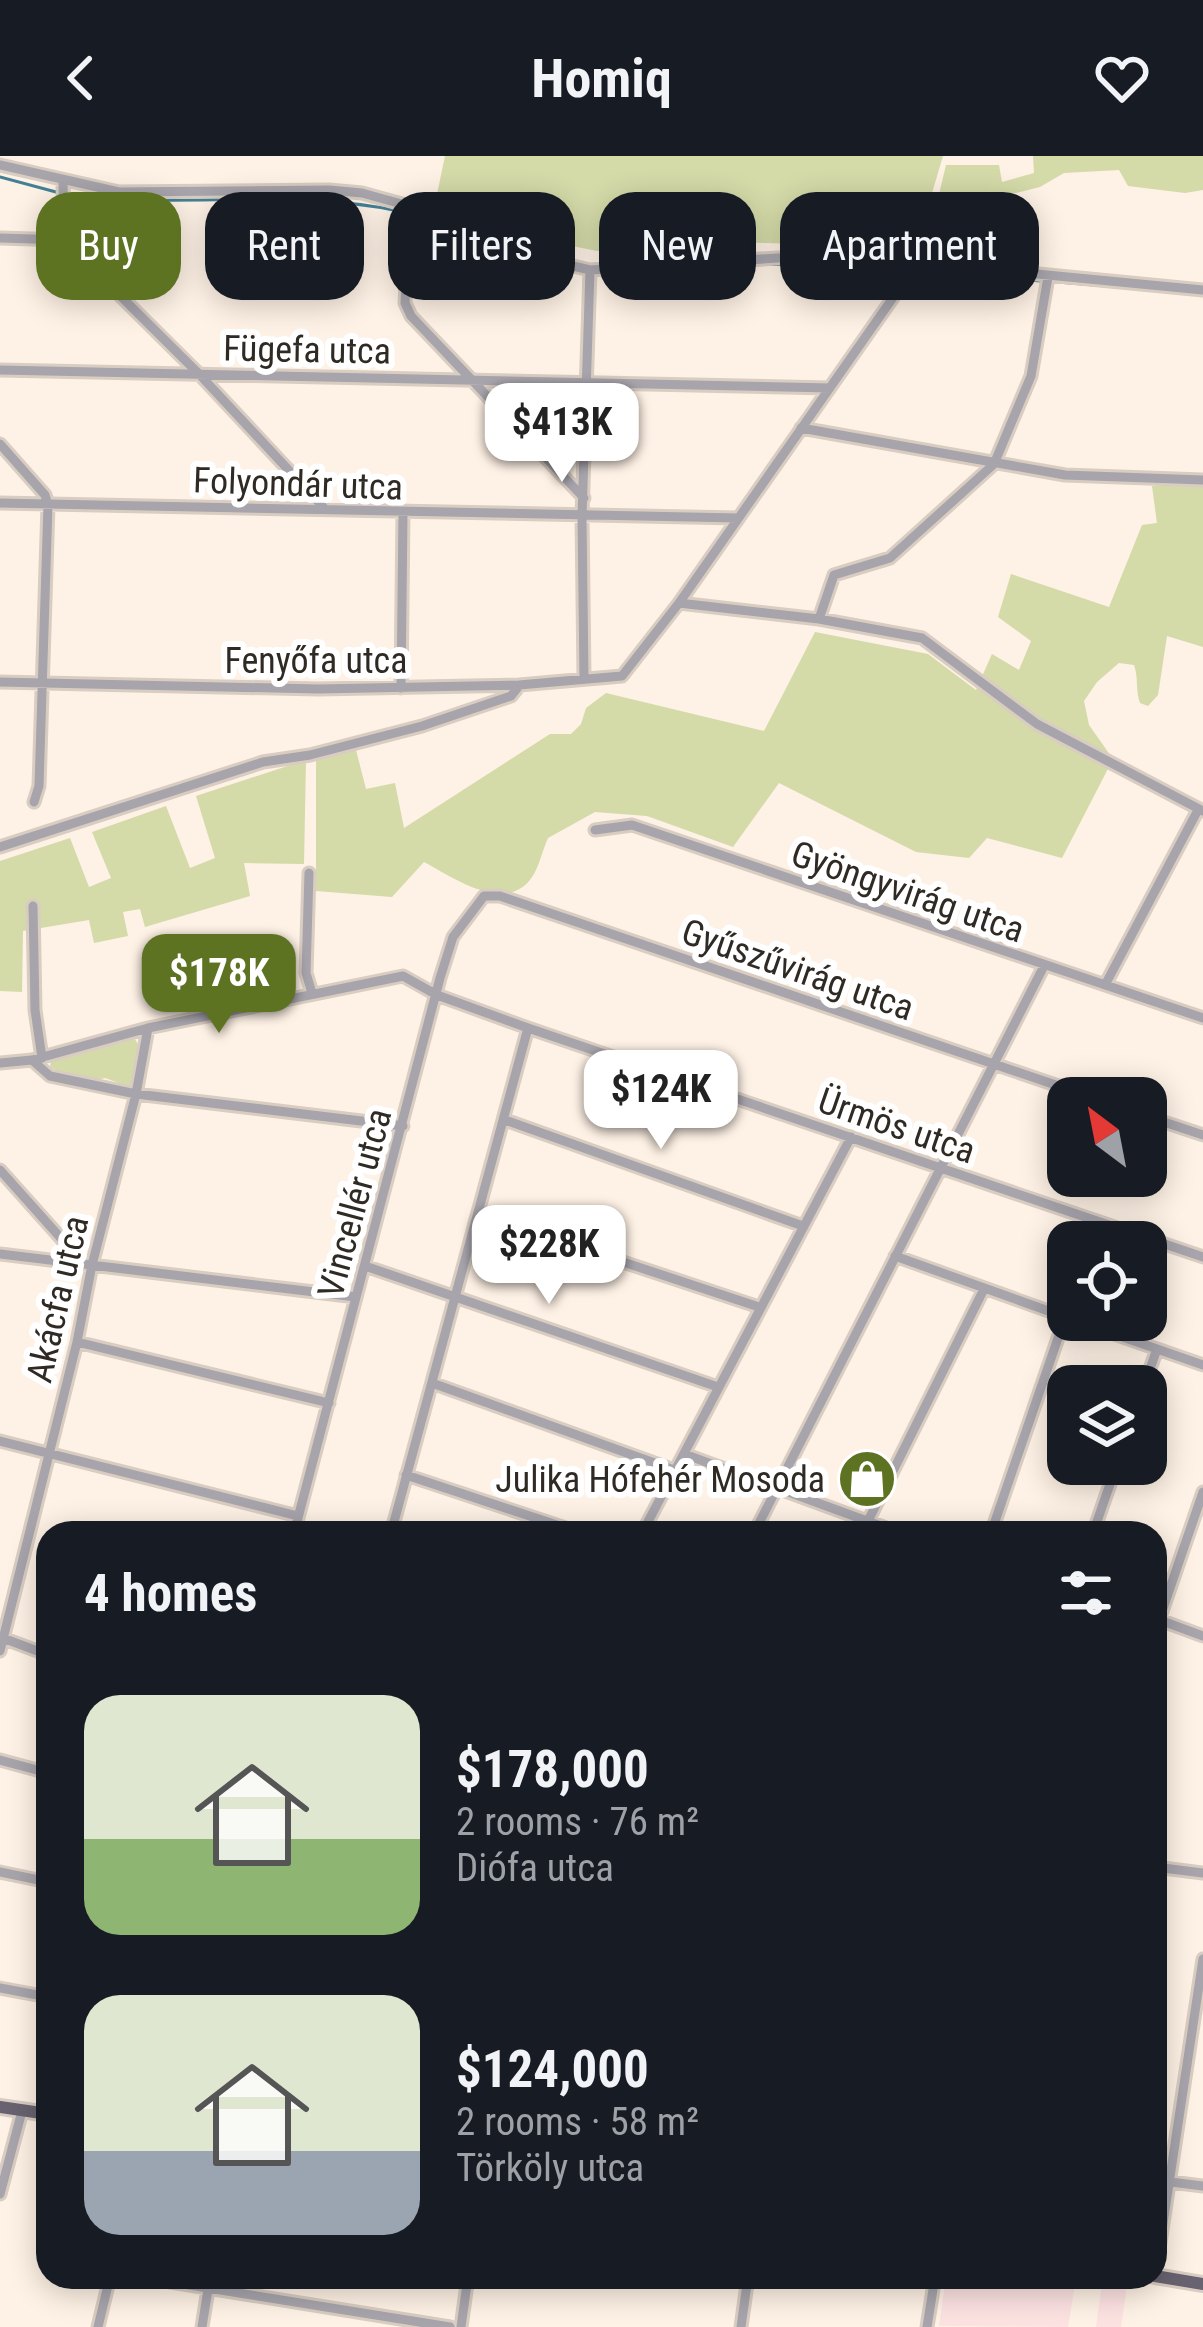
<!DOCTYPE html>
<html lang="en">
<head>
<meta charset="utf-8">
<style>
	body { margin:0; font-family:"Roboto Condensed",sans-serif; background:#242831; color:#f1f3f6; height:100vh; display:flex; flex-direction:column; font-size:45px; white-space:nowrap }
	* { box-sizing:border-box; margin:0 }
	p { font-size:39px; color:#9ea1a6 }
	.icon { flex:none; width:66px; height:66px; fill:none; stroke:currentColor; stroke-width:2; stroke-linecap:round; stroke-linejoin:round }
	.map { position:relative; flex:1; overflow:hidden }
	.drawer { position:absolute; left:36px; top:1365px; width:1131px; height:768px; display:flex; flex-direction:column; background:#171b24; border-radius:36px; box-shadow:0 6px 30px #0003 }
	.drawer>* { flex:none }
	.top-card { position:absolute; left:36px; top:36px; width:1131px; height:108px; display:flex; gap:24px }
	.needle { width:78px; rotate:328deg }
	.tools { position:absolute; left:1047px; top:921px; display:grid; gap:24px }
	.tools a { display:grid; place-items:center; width:120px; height:120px; border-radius:24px; background:#171b24; box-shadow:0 6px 30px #0003; font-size:60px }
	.price { position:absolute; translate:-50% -102px; padding:0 27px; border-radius:24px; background:#fff; color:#222; font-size:39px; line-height:78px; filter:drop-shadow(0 3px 6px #0008) }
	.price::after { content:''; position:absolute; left:50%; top:72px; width:36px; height:27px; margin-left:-18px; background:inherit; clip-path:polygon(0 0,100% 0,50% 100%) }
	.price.selected { background:#5e7322; color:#fff }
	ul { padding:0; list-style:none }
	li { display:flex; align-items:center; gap:36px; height:300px; padding:0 48px }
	li span { display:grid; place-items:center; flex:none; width:336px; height:240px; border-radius:36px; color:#555 }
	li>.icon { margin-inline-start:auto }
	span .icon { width:144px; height:144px; fill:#fffc; stroke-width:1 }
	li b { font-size:51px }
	h2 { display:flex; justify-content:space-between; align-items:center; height:144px; padding:0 48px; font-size:51px }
	.tag { padding:0 42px; border-radius:36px; background:#171b24; box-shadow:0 6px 30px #0003; font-size:42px; line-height:108px }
	.tag.selected { background:#5e7322; color:#fff }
	header { display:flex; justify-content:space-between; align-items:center; height:156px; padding:0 48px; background:#171b24; font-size:54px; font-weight:700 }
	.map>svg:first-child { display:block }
	.education { fill:#fde2e2 }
	.green { fill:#d4daa8 }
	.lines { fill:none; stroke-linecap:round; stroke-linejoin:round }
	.stream { stroke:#438096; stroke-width:3 }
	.minor-casing { stroke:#d9cdc2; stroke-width:15 }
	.major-casing { stroke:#d9cdc2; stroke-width:18 }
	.minor { stroke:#a7a4ac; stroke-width:9 }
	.major { stroke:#696270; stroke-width:12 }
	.labels { text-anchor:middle; stroke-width:12; stroke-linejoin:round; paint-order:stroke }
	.street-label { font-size:36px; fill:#2f2a24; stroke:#fff }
	.poi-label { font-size:36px; fill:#2f2a24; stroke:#fff; text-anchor:end }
</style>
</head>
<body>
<header><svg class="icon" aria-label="back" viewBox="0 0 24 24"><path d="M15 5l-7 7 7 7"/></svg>Homiq<svg class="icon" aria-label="heart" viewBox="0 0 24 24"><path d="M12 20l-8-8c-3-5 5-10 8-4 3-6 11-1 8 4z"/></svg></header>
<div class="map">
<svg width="1203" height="2171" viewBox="0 0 1203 2171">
	<rect width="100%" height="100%" fill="#fef1e5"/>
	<path class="education" d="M946 2121 1076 2123 1068 2171 939 2170Z
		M1102 2127 1127 2130 1121 2171H1096Z"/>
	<path class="green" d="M445 0H943L916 91 725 86 597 95 542 84 437 38Z
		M1033 0H1203V34L1185 37 1128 30 1119 14 1064 17 1040 31 976 47 969 75 931 72 946 9H999L1002 26 1034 17Z
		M1203 329V491L1167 480 1158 539 1148 550 1140 547C1135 533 1139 523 1134 509L1119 507 1097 526 1084 545 1089 569 1113 603 1062 702 987 682 969 702 916 696 779 627 733 691 647 660 595 656 548 682C543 693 540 707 534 718 509 761 454 722 424 706L392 741 316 735V601L356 594 366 633 395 627 404 672 550 578H571L581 568 586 552 606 537 764 575 815 476 928 498 976 534 992 498 1019 514 1031 485 998 461 1011 418 1109 451 1142 369 1157 367 1152 330Z
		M306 604 304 708 244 707 250 740 145 771 140 753 123 756 128 780 94 787 89 764 23 775 22 836 0 835V705L70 682 89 731 111 722 92 676 166 650 190 712 215 702 196 640Z
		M135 883 140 892 130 931 105 922C91 927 60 921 50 910L51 906Z"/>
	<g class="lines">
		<path class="stream" d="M0 21 56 36
			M70 39C179 53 290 32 398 55
			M419 61 523 101
			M532 105 581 117
			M753 108 894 110
			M917 114 1040 125
			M602 119 639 120 719 110
			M1058 126 1203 138"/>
		<defs>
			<path id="minor" d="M0 9 119 36 329 34 362 37 427 55 531 100 590 114 809 100 893 104 1203 134
				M63 26 64 84 199 218 324 352
				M410 51 405 147 411 160 584 342
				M0 82 64 84
				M0 214 830 232
				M801 272 1065 319 1203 324
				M0 288 45 339 48 349 39 630 34 646
				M0 347 738 362
				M679 447 819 463 922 482 1037 568 1203 655
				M819 463 834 419 890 402 994 308 1031 220 1048 121
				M584 521 582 360 590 114
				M0 526 318 533 519 529 622 520 679 447 897 136 905 106
				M401 532 403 357
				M595 674 632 669 1203 862
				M0 691 263 606 310 599 422 570 511 540 519 530
				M309 717 306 817 312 837
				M33 750 35 854 42 902
				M1105 829 1198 654
				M32 904 50 920 136 938 403 970
				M0 907 32 904 148 872 403 820 437 839 528 872 1203 1101
				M1146 960 1203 979
				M505 964 803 1070
				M0 1014 83 1107
				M478 1058 759 1151
				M1089 1086 1096 1065
				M0 1098 356 1141
				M895 1100 1068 1162
				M365 1110 718 1231
				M1074 1164 1203 1209
				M77 1186 329 1247
				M432 1227 674 1314
				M1144 1230 1157 1193
				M0 1285 298 1360
				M684 1298 900 1377
				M406 1319 581 1377
				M294 1377 440 822 453 781 484 740H500L1094 942
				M391 1377 528 872
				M642 1377 851 981
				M754 1377 1044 810
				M862 1377 984 1133
				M991 1377 1068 1153
				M1093 1377 1117 1308
				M1157 1463 1203 1480
				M0 1481 48 1499
				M1155 1492 1159 1464 1203 1336
				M0 1495 77 1186 92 1109 136 938 148 872
				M0 1604 48 1617
				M1155 1711 1203 1717
				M0 1716 48 1726
				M0 1832 48 1841
				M1155 2024 1203 2030
				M0 2038 22 1955
				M1155 2120 1203 1803
				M139 2121 450 2171
				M98 2171 110 2121
				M202 2171 210 2121
				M461 2171 468 2121
				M741 2171 748 2121
				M927 2171 935 2121"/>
			<path id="major" d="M0 1951 48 1958
				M1155 2120 1203 2128"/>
		</defs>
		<use href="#minor" class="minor-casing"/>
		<use href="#major" class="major-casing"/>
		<use href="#minor" class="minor"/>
		<use href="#major" class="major"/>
	</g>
	<defs>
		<symbol id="shop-disc" viewBox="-11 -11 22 22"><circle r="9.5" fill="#5e7322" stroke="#fff"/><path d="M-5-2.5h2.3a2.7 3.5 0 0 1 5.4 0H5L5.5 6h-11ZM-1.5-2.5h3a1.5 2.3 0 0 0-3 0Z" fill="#fff"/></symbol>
	</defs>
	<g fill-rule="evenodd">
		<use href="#shop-disc" x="834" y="1290" width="66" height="66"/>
	</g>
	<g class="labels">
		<g class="street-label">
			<text transform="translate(307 193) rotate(1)" y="13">Fügefa utca</text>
			<text transform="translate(298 327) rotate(2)" y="13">Folyondár utca</text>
			<text x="316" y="517">Fenyőfa utca</text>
			<text transform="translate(908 735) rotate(19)" y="13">Gyöngyvirág utca</text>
			<text transform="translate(798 813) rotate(19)" y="13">Gyűszűvirág utca</text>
			<text transform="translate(897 969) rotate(19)" y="13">Ürmös utca</text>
			<text transform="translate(354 1047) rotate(-75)" y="13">Vincellér utca</text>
			<text transform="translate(57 1143) rotate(-77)" y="13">Akácfa utca</text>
		</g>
		<g class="poi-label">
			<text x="825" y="1336">Julika Hófehér Mosoda</text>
		</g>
	</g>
</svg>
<div class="tools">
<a><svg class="needle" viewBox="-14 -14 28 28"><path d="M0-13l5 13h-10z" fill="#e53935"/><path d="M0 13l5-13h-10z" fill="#9ea1a6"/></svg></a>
<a><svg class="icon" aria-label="locate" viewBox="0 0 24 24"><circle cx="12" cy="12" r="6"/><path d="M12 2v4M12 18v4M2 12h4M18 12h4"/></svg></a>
<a><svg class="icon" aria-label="layers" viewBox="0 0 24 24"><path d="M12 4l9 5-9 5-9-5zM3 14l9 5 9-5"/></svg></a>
</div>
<b class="price" style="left:562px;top:329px">$413K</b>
<b class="price selected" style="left:219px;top:880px">$178K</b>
<b class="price" style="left:661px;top:996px">$124K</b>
<b class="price" style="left:549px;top:1151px">$228K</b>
<div class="top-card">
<a class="tag selected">Buy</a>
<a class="tag">Rent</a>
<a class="tag">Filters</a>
<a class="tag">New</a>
<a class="tag">Apartment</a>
</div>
<section class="drawer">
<h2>4 homes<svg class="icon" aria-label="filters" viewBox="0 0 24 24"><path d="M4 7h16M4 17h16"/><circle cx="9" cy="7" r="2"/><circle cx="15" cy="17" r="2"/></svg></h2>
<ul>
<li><span style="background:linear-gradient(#dfe7d0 60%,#8fb573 0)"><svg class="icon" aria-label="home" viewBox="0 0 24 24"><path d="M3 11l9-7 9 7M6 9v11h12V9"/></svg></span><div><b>$178,000</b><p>2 rooms · 76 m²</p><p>Diófa utca</p></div></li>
<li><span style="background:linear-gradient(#dfe7d0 65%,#9aa5b1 0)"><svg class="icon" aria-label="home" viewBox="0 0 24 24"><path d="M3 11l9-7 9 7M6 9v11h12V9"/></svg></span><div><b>$124,000</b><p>2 rooms · 58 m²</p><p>Törköly utca</p></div></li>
</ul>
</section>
</div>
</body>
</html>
